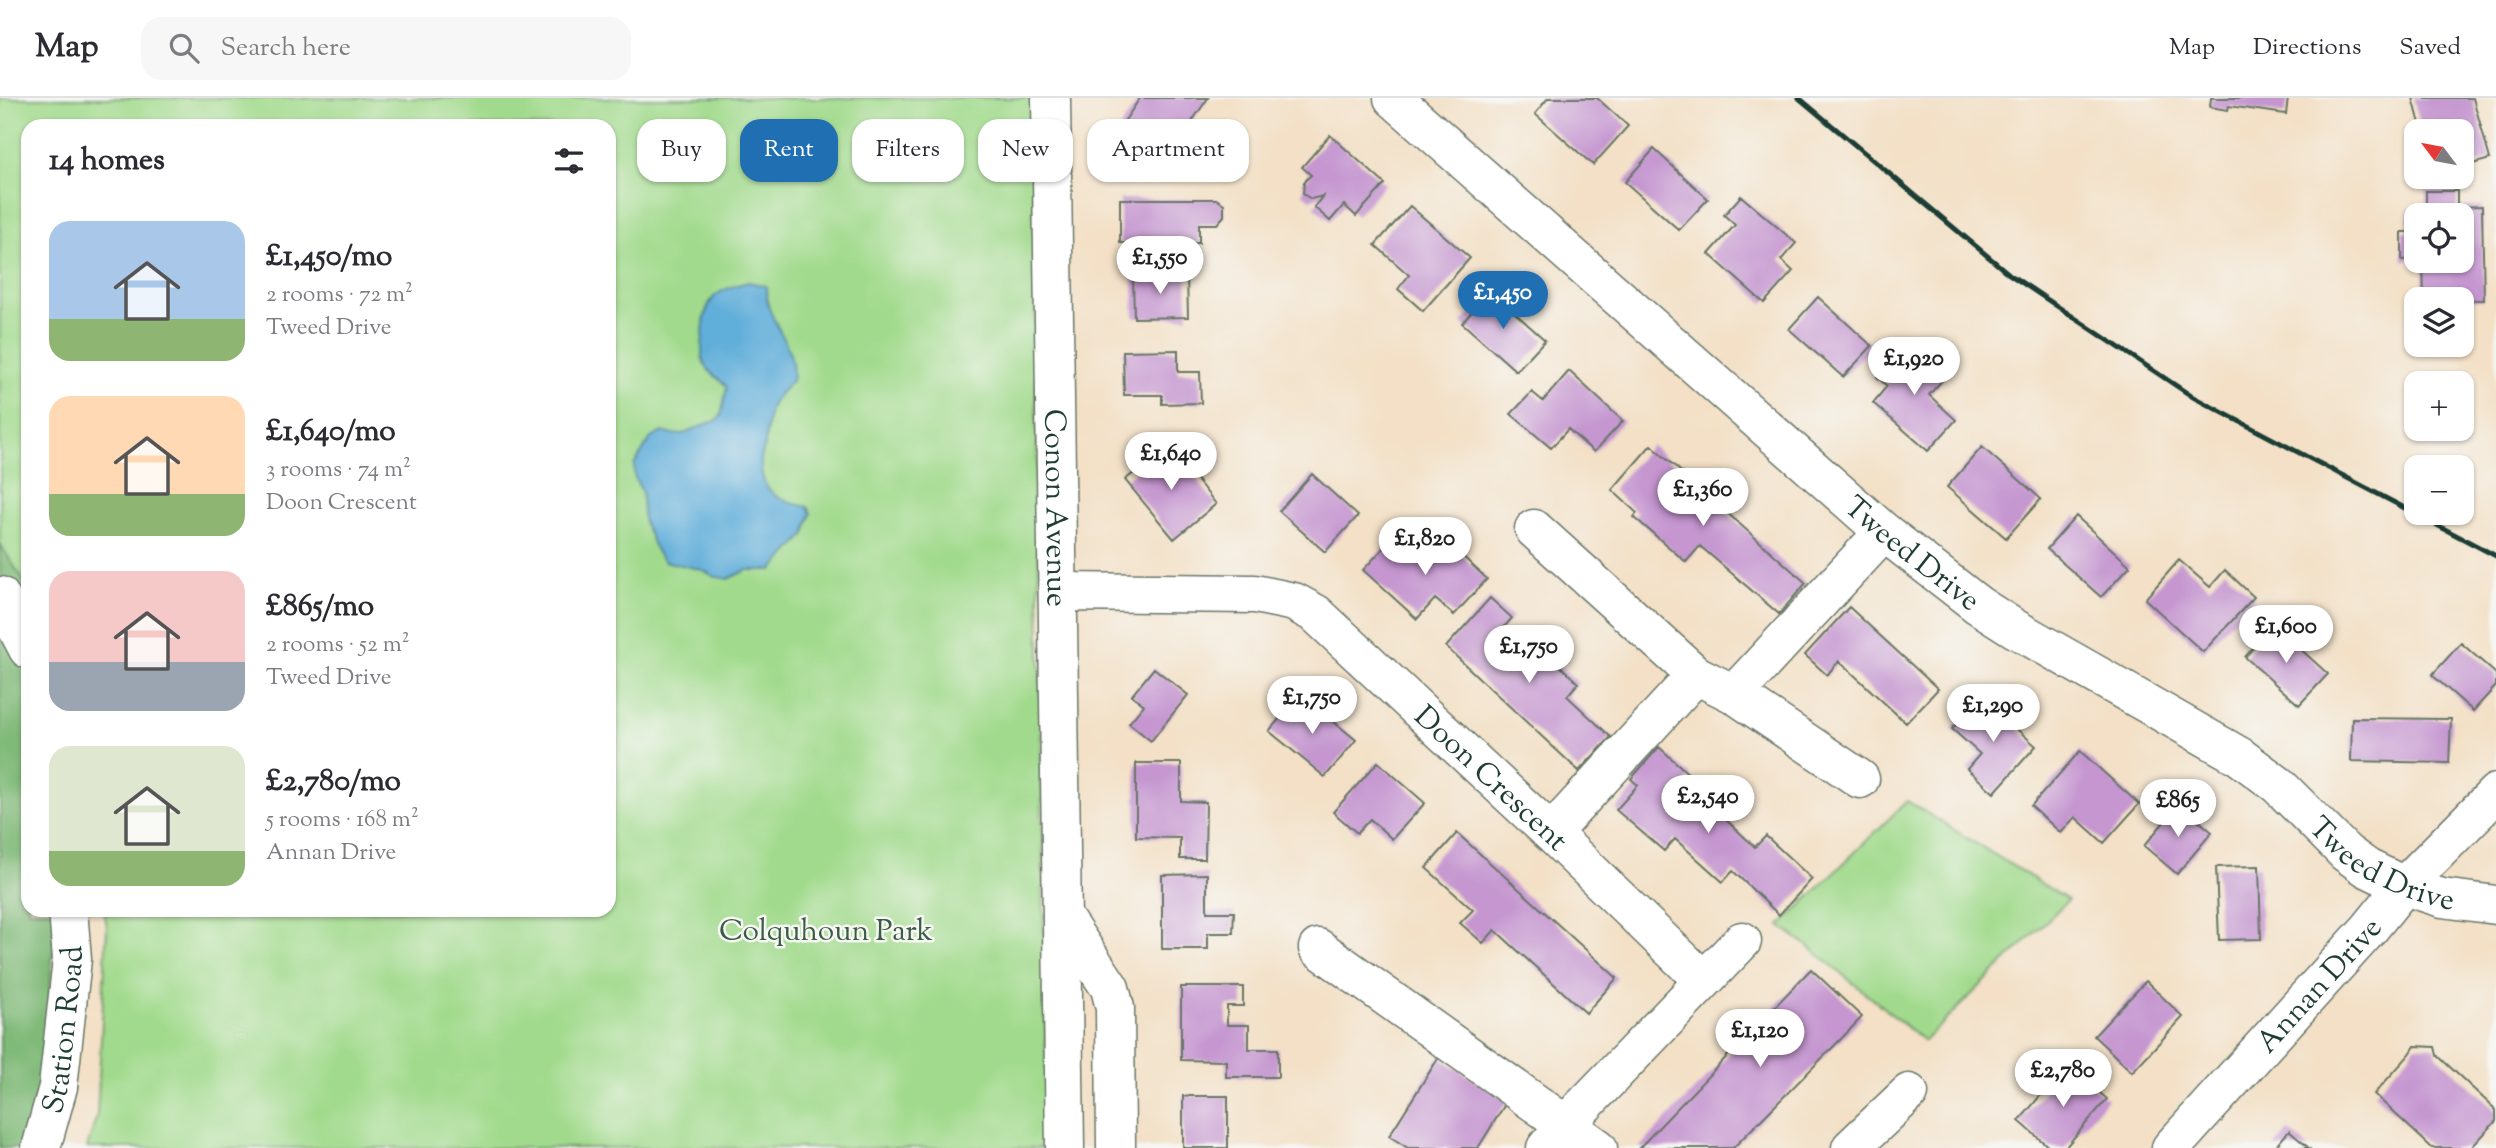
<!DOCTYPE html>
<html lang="en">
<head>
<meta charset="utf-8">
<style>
	body { margin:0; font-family:"Sorts Mill Goudy",serif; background:#f7f7f7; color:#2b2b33; height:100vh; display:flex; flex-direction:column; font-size:26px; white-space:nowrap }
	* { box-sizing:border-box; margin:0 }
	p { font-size:23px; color:#7c7c81 }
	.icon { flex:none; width:38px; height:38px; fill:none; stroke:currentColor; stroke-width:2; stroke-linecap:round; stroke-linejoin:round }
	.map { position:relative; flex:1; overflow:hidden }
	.sheet { position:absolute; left:21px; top:21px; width:595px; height:798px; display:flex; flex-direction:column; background:#fff; border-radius:21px; box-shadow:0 2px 5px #0004 }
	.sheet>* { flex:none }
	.top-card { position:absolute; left:637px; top:21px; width:665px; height:63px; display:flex; gap:14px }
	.needle { width:46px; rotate:302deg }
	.fabs { position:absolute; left:2404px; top:21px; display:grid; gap:14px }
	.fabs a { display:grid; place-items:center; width:70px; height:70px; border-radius:14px; background:#fff; box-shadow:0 2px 5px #0004; font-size:35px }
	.price { position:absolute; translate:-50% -60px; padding:0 16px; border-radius:24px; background:#fff; color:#222; font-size:23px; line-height:46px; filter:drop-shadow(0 2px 4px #0008) }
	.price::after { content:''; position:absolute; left:50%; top:42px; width:21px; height:16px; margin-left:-10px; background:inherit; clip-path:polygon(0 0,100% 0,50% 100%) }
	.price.active { background:#1f6fb2; color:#fff }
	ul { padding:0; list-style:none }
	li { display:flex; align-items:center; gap:21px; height:175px; padding:0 28px }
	li span { display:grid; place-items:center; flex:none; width:196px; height:140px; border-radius:21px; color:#555 }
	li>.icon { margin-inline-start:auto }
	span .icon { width:84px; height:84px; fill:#fffc; stroke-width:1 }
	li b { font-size:30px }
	h2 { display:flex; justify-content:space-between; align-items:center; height:84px; padding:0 28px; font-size:30px }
	.chip { padding:0 24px; border-radius:21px; background:#fff; box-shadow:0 2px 5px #0004; font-size:24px; line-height:63px }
	.chip.active { background:#1f6fb2; color:#fff }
	header { display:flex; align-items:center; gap:42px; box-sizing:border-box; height:98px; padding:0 35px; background:#fff; border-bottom:2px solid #e1e1e2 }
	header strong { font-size:33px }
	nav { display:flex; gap:38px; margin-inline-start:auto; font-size:24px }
	.search { width:490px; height:63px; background:#f7f7f7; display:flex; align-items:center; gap:18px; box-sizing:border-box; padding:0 24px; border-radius:21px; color:#7c7c81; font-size:26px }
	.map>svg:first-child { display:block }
	.green { fill:#a1da8c; stroke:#608c60; stroke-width:2 }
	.forest { fill:#80ba78; stroke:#507c56; stroke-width:2 }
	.water { fill:#61aeda; stroke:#407687; stroke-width:2 }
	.building { fill:#c596d0 }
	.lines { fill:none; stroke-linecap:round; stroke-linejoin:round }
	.minor-casing { stroke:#697667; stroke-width:41 }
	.minor { stroke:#fff; stroke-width:38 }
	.rail { stroke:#1f3d34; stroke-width:5 }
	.labels { text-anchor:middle; stroke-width:5; stroke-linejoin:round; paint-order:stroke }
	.street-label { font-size:30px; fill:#1f3d34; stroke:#f6f6f2 }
	.park-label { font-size:30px; fill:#395c46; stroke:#f6f6f2 }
</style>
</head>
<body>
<header>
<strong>Map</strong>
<div class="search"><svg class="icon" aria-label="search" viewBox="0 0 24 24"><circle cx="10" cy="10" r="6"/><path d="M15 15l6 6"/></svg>Search here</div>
<nav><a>Map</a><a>Directions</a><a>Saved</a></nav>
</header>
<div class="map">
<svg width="2496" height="1050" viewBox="0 0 2496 1050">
	<rect width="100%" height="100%" fill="#f6f6f2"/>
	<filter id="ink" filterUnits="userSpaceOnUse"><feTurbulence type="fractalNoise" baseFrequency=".0143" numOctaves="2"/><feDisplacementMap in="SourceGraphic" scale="14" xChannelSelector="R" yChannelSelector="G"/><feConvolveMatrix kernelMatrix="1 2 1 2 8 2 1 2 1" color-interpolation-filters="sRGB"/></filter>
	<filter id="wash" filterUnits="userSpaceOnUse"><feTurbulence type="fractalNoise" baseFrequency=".00686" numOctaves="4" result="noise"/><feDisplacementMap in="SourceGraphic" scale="28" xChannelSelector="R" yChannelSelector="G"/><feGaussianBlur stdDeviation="1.57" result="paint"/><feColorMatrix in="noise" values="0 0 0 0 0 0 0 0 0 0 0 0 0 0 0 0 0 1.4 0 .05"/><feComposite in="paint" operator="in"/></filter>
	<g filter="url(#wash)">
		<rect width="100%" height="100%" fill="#f3e0c6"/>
		<path class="green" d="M0 0H1032L1047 1050H87L97 1017 107 829 104 812H609V28H28V490L0 446Z
			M1907 703 2068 802 1924 943 1808 848 1780 828Z"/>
		<path class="forest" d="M0 446 28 490V812H56L39 1050H0Z"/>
		<path class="water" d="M749 184 766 188C767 195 767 203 769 210 778 234 797 255 792 283 765 309 770 310 765 345 764 352 760 359 761 366 761 397 783 404 808 409L811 415 805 437 772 472H747L728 481 713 478 703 472 664 463 657 455 643 422 642 393 635 381 634 367 651 340 662 334C688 342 693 328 716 323L721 318 727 289C721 282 712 277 707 270 700 261 702 247 703 237 705 200 713 193 749 184Z"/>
		<g id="blocks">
			<path class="building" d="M1140 0H1208L1186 32 1177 26 1160 52 1156 50 1145 66 1111 43Z
				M1548 0H1597L1628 28 1593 67 1535 16Z
				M2211 0H2288L2286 16 2229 8 2228 12 2210 9Z
				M2413 0H2473L2490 61 2462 69V33H2422Z
				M1330 37 1385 86 1356 118 1344 107 1330 123 1314 109 1323 98 1311 101 1303 96 1304 84 1311 77 1302 69Z
				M1654 51 1708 101 1679 132 1625 84Z
				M2426 93H2457V109L2482 108 2484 202 2424 201 2423 163H2462V117H2417V161L2402 162V134H2409L2408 112H2426Z
				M1741 98 1796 145 1781 162 1793 173 1764 205 1709 156 1735 127 1724 117Z
				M1120 101H1216L1224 106V118L1217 126H1199V145H1120Z
				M1410 108 1470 160 1423 213 1398 191 1409 177 1375 147Z
				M1187 176 1188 219 1134 220 1133 177Z
				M1490 193 1545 242 1516 273 1462 225Z
				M1818 199 1872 248 1843 279 1789 231Z
				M1906 245 1945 279 1929 297 1956 322 1928 353 1873 305 1887 288 1877 279Z
				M1178 252V274H1200L1201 305 1162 306V297H1124L1123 253Z
				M1569 273 1623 323 1594 354 1568 331 1551 350 1511 316 1532 294 1543 303Z
				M1169 347 1216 406 1174 441 1125 382Z
				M1651 347 1806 485 1779 516 1700 448 1686 464 1634 419 1637 415 1612 392Z
				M1982 349 2041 401 2006 440 1947 389Z
				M1312 376 1358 418 1325 454 1279 413Z
				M2076 418 2130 468 2101 499 2047 451Z
				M1394 439 1421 464 1443 440 1487 481 1454 517 1435 501 1417 521 1363 472Z
				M2179 462 2210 489 2225 472 2254 499 2203 554 2145 501Z
				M1490 500 1512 520 1499 535 1522 557 1534 544 1556 564 1578 585 1567 598 1611 639 1579 673 1446 549Z
				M1849 509 1938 591 1906 625 1839 563 1827 577 1805 557Z
				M2274 527 2328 576 2299 607 2245 559Z
				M2461 545 2496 576V588L2473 613 2432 577Z
				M1154 570 1188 597 1151 643 1129 625 1144 607 1132 597Z
				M1300 596 1356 642 1325 679 1269 633Z
				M1981 599 2036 648 1994 695 1967 671 1980 656 1952 631Z
				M2352 620 2451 621 2449 665 2351 663Z
				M1659 649 1691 678 1673 699 1695 719 1708 705 1755 749 1766 738 1812 781 1779 817 1733 773 1723 784 1675 741 1664 753 1616 712 1638 687 1631 681Z
				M2080 653 2139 706 2104 745 2075 719 2061 735 2031 708Z
				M1378 664 1425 705 1392 741 1370 721 1357 735 1333 714Z
				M1136 665H1181V703L1206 704 1205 761H1180V740L1136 739Z
				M2179 706 2212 734 2177 776 2144 748Z
				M1457 735 1617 880 1586 915 1495 832 1483 845 1460 825 1473 812 1426 770Z
				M2259 768 2261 841 2219 842 2216 769Z
				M1207 776V814H1234L1233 835H1208V851H1162V777Z
				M1811 871 1862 919 1839 943 1733 1050H1639Z
				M2146 883 2183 919 2132 974 2094 938Z
				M1181 889H1243V908H1227V927H1249V951H1278V979H1226V963L1181 962Z
				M2415 948 2435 949 2437 957 2496 1012V1023L2471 1050H2432L2374 996 2410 956Z
				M1439 959 1507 1003 1478 1050H1408L1389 1038Z
				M2067 966 2107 1001 2065 1050H2050L2019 1023Z
				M1183 998H1228V1050H1183Z
				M2289 1033 2309 1050H2274Z"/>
		</g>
	</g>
	<g filter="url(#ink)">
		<use href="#blocks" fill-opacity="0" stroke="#697667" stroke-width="2"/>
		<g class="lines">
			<defs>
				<g id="minor">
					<path id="s1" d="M1051 0 1065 1050"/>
					<path id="s2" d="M1393 0 1884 434 1978 507 2014 530 2239 658 2278 687 2346 755 2367 770 2404 788 2442 800 2496 807"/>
					<path d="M1534 431 1696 577 1734 596 1860 681"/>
					<path id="s3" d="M1058 494 1255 496 1294 504 1316 516 1551 735 1703 882"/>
					<path d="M0 498 28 551"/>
					<path d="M1734 596 1884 434"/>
					<path d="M1551 735 1696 577"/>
					<path d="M1062 818 1110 890 1115 910 1116 1050"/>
					<path d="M1318 850 1598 1050"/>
					<path id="s4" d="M41 1050 58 989 72 861 68 812"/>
					<path d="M1546 1050 1565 1027 1742 843"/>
					<path d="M1851 1050 1909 995"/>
					<path id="s5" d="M2171 1050 2369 831 2404 788 2496 695"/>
				</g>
			</defs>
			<use href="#minor" class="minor-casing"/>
			<use href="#minor" class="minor"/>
			<path class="rail" d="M1799 0 2009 176 2193 299 2496 458"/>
		</g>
	</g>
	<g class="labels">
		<g class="street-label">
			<text dy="10" stroke="none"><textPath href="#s1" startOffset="410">Conon Avenue</textPath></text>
			<text dy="10" stroke="none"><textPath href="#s2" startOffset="691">Tweed Drive</textPath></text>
			<text dy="10" stroke="none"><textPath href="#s3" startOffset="502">Doon Crescent</textPath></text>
			<text dy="10" stroke="none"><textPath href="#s2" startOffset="1258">Tweed Drive</textPath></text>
			<text dy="10" stroke="none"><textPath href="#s5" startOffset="220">Annan Drive</textPath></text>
			<text dy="10" stroke="none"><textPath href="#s4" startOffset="121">Station Road</textPath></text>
		</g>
		<g class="park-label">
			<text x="826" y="842">Colquhoun Park</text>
		</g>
	</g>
</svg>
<div class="fabs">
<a><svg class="needle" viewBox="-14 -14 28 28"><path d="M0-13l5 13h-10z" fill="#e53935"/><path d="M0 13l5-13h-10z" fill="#7c7c81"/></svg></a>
<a><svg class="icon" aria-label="locate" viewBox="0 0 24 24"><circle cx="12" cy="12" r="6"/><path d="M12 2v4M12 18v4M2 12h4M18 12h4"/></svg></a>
<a><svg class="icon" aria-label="layers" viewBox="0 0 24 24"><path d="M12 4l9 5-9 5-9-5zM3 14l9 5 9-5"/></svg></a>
<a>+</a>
<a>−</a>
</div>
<b class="price" style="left:1160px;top:198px">£1,550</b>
<b class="price active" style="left:1503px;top:233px">£1,450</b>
<b class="price" style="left:1914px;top:299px">£1,920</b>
<b class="price" style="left:1171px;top:394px">£1,640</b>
<b class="price" style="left:1703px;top:430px">£1,360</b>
<b class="price" style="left:1425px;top:479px">£1,820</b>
<b class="price" style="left:2286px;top:567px">£1,600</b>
<b class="price" style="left:1529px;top:587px">£1,750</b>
<b class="price" style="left:1312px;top:638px">£1,750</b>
<b class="price" style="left:1993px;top:646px">£1,290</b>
<b class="price" style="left:1708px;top:737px">£2,540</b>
<b class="price" style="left:2178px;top:741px">£865</b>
<b class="price" style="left:1760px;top:971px">£1,120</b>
<b class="price" style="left:2063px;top:1011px">£2,780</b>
<div class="top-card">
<a class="chip">Buy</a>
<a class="chip active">Rent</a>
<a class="chip">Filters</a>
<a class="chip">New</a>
<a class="chip">Apartment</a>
</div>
<section class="sheet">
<h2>14 homes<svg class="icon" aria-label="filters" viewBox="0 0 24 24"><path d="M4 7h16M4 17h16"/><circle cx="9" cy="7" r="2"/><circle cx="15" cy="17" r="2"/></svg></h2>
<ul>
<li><span style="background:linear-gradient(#a9c7e8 70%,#8fb573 0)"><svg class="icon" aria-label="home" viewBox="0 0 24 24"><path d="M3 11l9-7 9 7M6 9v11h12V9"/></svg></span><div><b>£1,450/mo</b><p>2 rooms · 72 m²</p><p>Tweed Drive</p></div></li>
<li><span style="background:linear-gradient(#ffd9b3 70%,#8fb573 0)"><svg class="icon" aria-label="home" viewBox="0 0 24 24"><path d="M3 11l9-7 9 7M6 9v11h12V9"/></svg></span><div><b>£1,640/mo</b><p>3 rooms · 74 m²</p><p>Doon Crescent</p></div></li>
<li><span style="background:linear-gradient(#f6c9c9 65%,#9aa5b1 0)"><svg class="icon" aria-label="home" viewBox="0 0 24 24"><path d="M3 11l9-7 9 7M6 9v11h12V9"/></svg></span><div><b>£865/mo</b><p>2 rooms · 52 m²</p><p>Tweed Drive</p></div></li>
<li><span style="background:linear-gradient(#dfe7d0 75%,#8fb573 0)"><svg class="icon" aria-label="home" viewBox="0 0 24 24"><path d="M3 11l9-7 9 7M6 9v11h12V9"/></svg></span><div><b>£2,780/mo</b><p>5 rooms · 168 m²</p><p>Annan Drive</p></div></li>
</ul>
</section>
</div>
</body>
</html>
